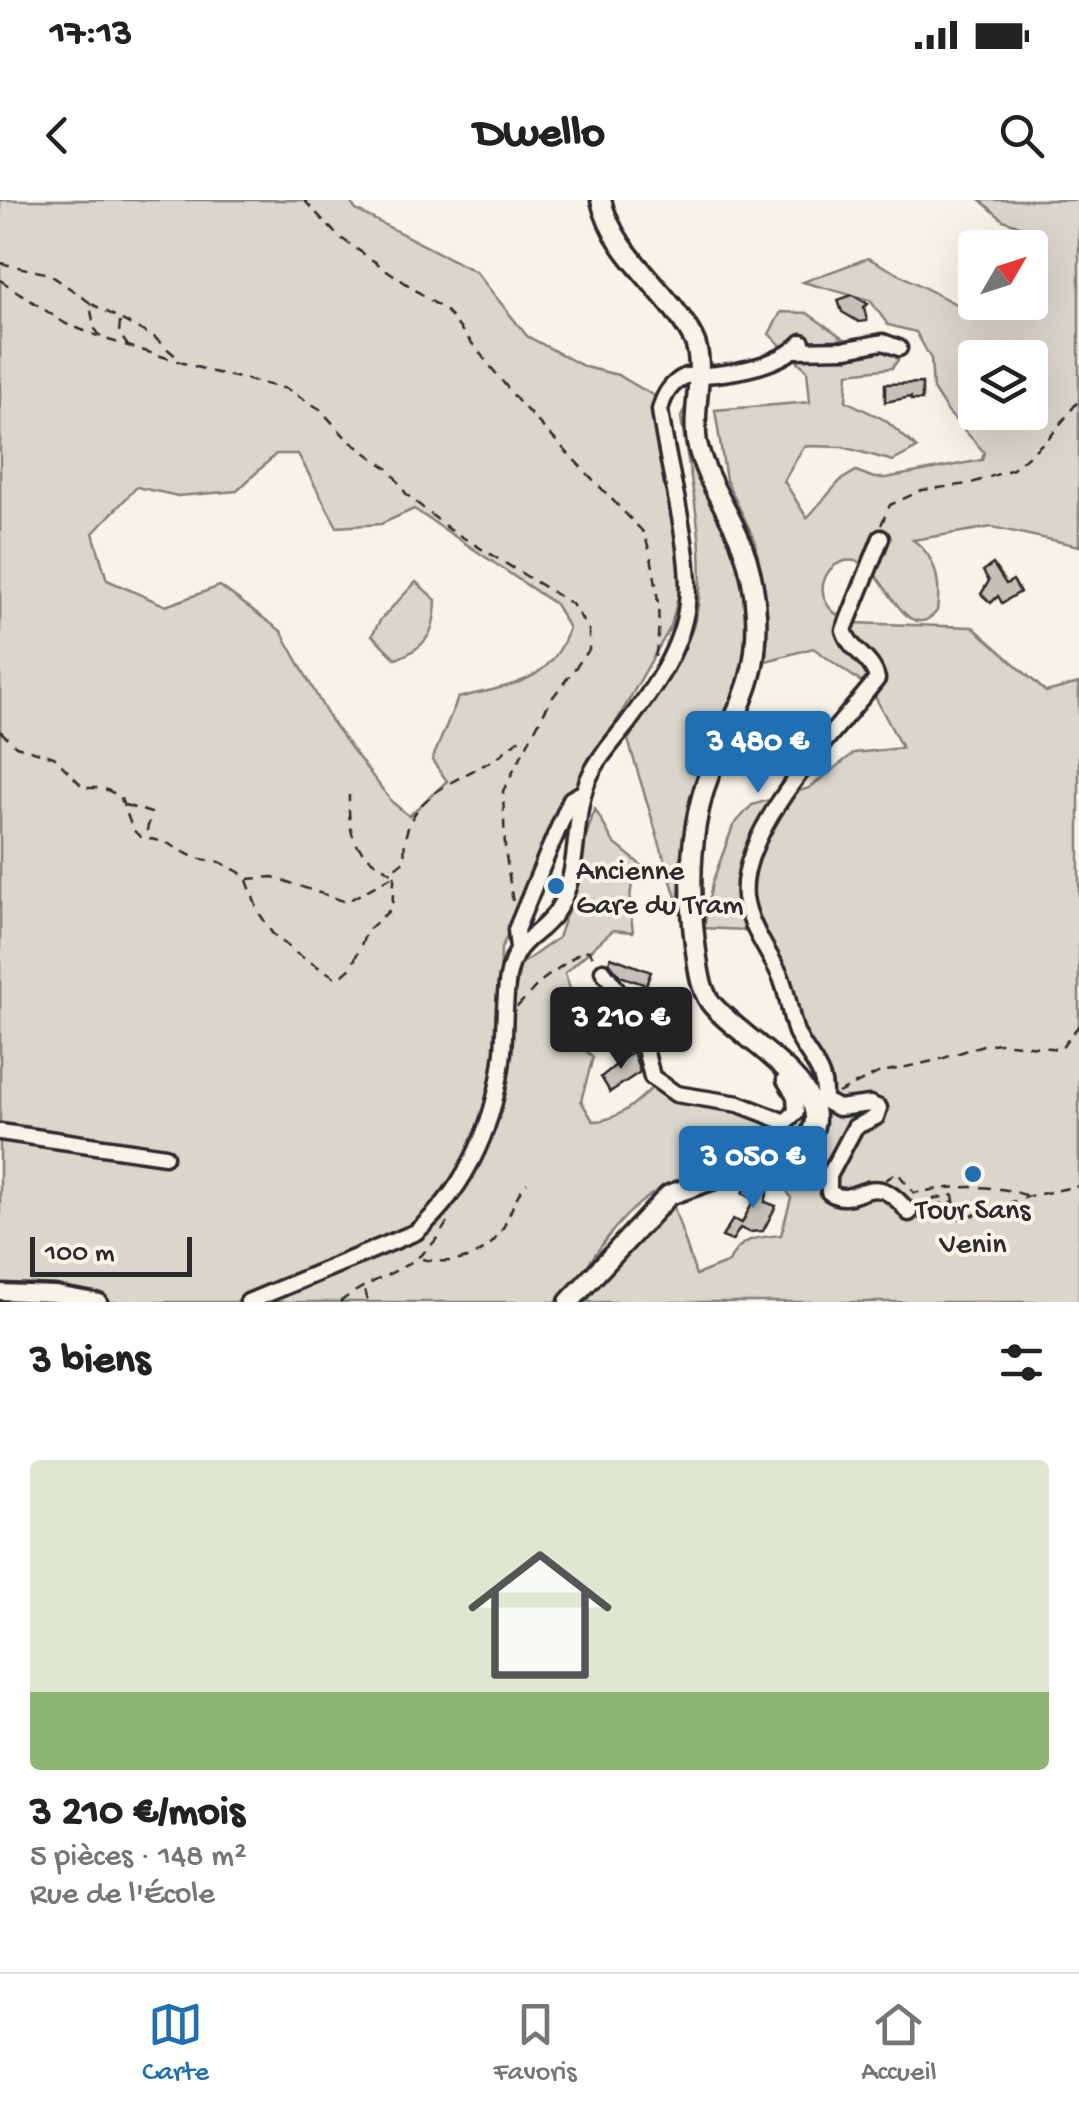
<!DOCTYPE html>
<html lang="fr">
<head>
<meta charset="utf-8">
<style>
	body { margin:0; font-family:"Gochi Hand",sans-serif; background:#f6f6f6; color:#222; height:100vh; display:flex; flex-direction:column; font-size:38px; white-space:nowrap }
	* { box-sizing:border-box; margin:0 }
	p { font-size:32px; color:#767676 }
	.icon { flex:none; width:55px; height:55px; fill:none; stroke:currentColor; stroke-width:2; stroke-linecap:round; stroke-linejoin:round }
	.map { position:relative; height:1102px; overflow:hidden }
	.details { display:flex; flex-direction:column; background:#fff; flex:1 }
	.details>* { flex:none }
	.needle { width:65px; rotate:51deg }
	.controls { position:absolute; left:958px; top:30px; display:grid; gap:20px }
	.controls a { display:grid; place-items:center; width:90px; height:90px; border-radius:10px; background:#fff; box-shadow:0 10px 40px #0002; font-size:50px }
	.scale { position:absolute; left:30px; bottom:25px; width:162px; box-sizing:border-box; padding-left:10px; border:5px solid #2b2b2b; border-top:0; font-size:28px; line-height:35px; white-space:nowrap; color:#2b2b2b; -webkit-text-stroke:8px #f7f3e8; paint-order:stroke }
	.price { position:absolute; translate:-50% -85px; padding:0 22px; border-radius:10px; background:#1f6fb2; color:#fff; font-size:32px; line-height:65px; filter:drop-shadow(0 2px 5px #0008) }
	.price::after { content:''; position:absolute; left:50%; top:60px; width:30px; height:22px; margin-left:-15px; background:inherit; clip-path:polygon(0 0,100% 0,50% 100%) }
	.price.active { background:#222; color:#fff }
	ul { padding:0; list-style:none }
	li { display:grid; align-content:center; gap:20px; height:530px; padding:0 30px }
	li span { display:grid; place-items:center; height:310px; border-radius:10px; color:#555 }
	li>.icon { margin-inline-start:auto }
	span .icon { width:180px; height:180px; fill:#fffc; stroke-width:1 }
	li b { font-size:42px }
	h2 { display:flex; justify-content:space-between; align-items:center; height:120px; padding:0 30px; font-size:42px }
	.status { display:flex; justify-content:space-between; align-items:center; height:70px; padding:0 50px; background:#fff; direction:ltr }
	.status svg { height:28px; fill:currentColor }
	header { display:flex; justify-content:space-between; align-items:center; height:130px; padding:0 30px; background:#fff; font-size:45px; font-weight:700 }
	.menu { display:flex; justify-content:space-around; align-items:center; height:140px; border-top:2px solid #e0e0e0; background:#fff; font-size:28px; color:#767676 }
	.menu a { display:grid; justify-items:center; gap:5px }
	.menu .active { color:#1f6fb2 }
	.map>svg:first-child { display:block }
	.green { fill:#dad6cc; stroke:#82807c; stroke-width:2.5; fill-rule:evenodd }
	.building { fill:#c4c1b9; stroke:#2b2b2b; stroke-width:2.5 }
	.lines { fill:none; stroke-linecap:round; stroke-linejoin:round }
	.minor-casing { stroke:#2b2b2b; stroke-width:21 }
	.major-casing { stroke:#2b2b2b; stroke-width:25 }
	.path { stroke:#2b2b2b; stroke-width:2.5; stroke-dasharray:10 8; stroke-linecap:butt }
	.minor { stroke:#f7f3e8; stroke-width:14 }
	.major { stroke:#f7f3e8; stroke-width:18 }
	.poi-dot { fill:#1f6fb2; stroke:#f7f3e8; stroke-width:4 }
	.labels { text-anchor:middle; stroke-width:8; stroke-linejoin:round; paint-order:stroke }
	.poi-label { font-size:30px; fill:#2b2b2b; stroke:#f7f3e8; text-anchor:start }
</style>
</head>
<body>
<div class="status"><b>17:13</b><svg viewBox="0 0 49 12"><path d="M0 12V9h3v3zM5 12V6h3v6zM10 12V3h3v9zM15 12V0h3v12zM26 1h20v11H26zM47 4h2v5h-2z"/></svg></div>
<header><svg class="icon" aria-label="back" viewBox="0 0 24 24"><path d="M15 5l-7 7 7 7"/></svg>Dwello<svg class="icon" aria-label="search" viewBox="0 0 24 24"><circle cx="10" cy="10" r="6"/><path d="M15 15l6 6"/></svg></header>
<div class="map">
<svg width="1079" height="1102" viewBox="0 0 1079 1102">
	<rect width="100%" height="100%" fill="#f7f3e8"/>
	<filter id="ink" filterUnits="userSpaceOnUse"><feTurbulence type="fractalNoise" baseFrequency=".01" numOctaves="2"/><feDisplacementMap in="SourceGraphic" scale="20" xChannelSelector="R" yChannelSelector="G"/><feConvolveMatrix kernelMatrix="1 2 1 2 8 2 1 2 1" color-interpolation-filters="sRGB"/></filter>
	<g filter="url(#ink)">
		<path class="green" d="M0 0H349L356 10 476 72 527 136 585 167 618 175 661 200 679 327 681 385 671 426 578 589 565 640 547 645 501 749 500 799 515 794 520 765 558 738 573 694 582 648 595 609 614 643 641 665C626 687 630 707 633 732L613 730 565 773 578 813 571 837 593 857 581 901 593 921C618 921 637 902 655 885L785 929 798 922 808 908 807 926C774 955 743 963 702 975 690 978 676 981 665 986 618 1011 592 1060 563 1102H0ZM276 254H298L337 327 381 324 414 309 555 404 569 428C552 484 508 485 458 498L432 560 447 581 409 616 392 602 331 521 281 431 220 386 166 406 107 380 93 333 137 287 178 296 237 291Z
			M980 0H1079V346L992 327 913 340C936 356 941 383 937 411 908 446 889 382 866 366 833 343 795 400 852 423L973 427 1046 492 1079 483V1102H586L671 998 696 1075 729 1062C739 1038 757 1037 781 1035L791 998 777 973C805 960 833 944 824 908L833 895 832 885 808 846 777 778 745 730 704 728 712 683 733 626 752 605 809 588 854 553 902 548 871 489 813 448 766 461 767 414 755 341 726 280 715 210 810 202 807 170 769 134 781 112 807 113 849 142 889 148 898 160 892 168 848 173 846 201 885 220 917 248 893 261 843 247 804 246 784 281 807 318 841 280 856 271 874 278H886L982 260 984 252 947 211 933 189 931 159 916 132 888 125 870 100 803 82 868 58 973 113 982 103 1030 102V48L1025 47 1037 32 1003 20ZM975 158H1030V212H975Z
			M685 208 693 253 737 343 747 391V445L737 497 699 576 684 635 678 704 628 540C650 505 676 471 691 433 714 370 690 282 681 217Z
			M416 382 436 400C435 433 427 447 396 459L372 435 381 419Z"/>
		<path class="building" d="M852 95 868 104 864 107 867 121 859 122 842 112 838 100Z
			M922 183V200H911V197L885 202V184Z
			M993 364 1006 384 1013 380 1020 392 1002 403 998 396 991 403 981 394 989 381 983 371Z
			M611 757 651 772 646 785 620 776 609 762Z
			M633 851 640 872 610 892 601 877Z
			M754 978 769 987 765 1002 776 1006 763 1031 749 1032 740 1028 732 1041 722 1037 733 1019 742 1023 754 999 742 993Z"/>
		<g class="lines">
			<defs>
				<path id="minor" d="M795 150 847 149 883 142 899 148
					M518 749 516 730 549 650 571 599 584 592
					M603 771 637 816 652 877 676 894 739 904 785 922 796 912 795 896 785 880 790 874
					M823 900 838 908 870 904 879 908 876 917 855 927 829 976V992C858 1012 870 962 909 1013
					M813 904 823 900C829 872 806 856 796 832 789 813 788 791 779 773 767 749 749 725 745 697 738 629 837 530 877 479 873 458 850 451 844 430L881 338
					M0 932 165 956
					M0 1092 55 1094 99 1102
					M248 1102 416 1032C469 986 496 920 503 852 505 827 504 801 508 777 516 736 538 739 556 712 582 675 571 620 588 580 597 559 613 542 627 524 653 489 682 449 687 404 693 350 667 267 660 210 664 194 671 183 686 176 721 175 777 169 802 142"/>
				<path id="major" d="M569 1102 669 995 791 952C868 904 738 840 710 802 699 786 698 763 695 744 688 686 689 627 710 572 734 513 760 484 756 414 755 389 749 363 740 340 727 308 705 278 697 243 691 212 707 164 693 138 667 88 614 57 601 0"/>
			</defs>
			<use href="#minor" class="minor-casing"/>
			<use href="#major" class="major-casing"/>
			<path class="path" d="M304 0 338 36 447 112 518 201 644 333C656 367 664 426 654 460
				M0 63 49 74 81 96 89 102 95 129 102 138 213 172 287 189 320 209 348 240 390 270 407 295 449 329 572 404 589 430V450L550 501 503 591 505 649 513 704
				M0 80 66 124 98 136
				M90 103 154 137 179 159
				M120 122 119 133 128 146
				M881 325 890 305 922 290 969 284 1013 269 1051 236 1079 200
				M0 531 16 546 54 557 84 588H103L120 596 133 630 141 637 165 642 195 658 220 662 239 672 247 680 258 711 272 733 297 754 335 777 343 775 351 768 367 731 392 708 395 668 405 660C399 600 448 585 493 560 503 555 509 546 518 540L526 541
				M125 605 151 613 146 635
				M248 679 273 677 346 702 395 675C355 651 348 643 349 595
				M517 807 540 782 583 750 589 751 597 762
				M838 893 878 873 938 860 983 845 1000 843 1061 849 1079 825
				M886 980 897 972 914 993C950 986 993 983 1028 996
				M953 995 956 1012 932 1010 931 999Z
				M933 1005 954 1001
				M939 1009 955 1006
				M918 1019 965 1018 1030 996 1079 986
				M422 1059C455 1066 488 1058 504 1026 512 1011 515 995 527 983
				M365 1090 368 1102
				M340 1102C382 1069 424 1073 450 1016"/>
			<use href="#minor" class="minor"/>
			<use href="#major" class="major"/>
		</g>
	</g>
	<g class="poi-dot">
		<circle cx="556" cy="686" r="10"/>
		<circle cx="973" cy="974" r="10"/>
	</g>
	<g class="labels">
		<g class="poi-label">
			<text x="576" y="679">Ancienne<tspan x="576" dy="34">Gare du Tram</tspan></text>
			<text x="973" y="1018" text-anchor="middle">Tour Sans<tspan x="973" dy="34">Venin</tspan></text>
		</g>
	</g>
</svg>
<div class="controls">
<a><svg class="needle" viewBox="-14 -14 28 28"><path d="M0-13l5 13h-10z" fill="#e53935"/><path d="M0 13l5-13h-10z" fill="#767676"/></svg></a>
<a><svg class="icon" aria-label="layers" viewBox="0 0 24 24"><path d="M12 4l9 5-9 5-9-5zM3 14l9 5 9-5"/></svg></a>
</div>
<div class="scale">100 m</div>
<b class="price" style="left:758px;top:596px">3 480 €</b>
<b class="price active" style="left:621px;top:872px">3 210 €</b>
<b class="price" style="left:753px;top:1011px">3 050 €</b>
</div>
<section class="details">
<h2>3 biens<svg class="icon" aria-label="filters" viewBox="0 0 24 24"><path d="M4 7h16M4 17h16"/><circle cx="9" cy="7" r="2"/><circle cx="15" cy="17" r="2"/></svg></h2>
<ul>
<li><span style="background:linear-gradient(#dfe7d0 75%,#8fb573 0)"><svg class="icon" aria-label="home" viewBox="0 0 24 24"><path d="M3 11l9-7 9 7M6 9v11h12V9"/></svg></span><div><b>3 210 €/mois</b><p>5 pièces · 148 m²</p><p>Rue de l'École</p></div></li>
</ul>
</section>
<nav class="menu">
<a class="active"><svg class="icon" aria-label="map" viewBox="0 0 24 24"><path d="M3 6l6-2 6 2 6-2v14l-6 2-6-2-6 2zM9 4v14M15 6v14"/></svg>Carte</a>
<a><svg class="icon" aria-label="saved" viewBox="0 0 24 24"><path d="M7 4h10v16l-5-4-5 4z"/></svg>Favoris</a>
<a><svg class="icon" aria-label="home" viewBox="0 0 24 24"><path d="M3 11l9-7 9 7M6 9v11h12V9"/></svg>Accueil</a>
</nav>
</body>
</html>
